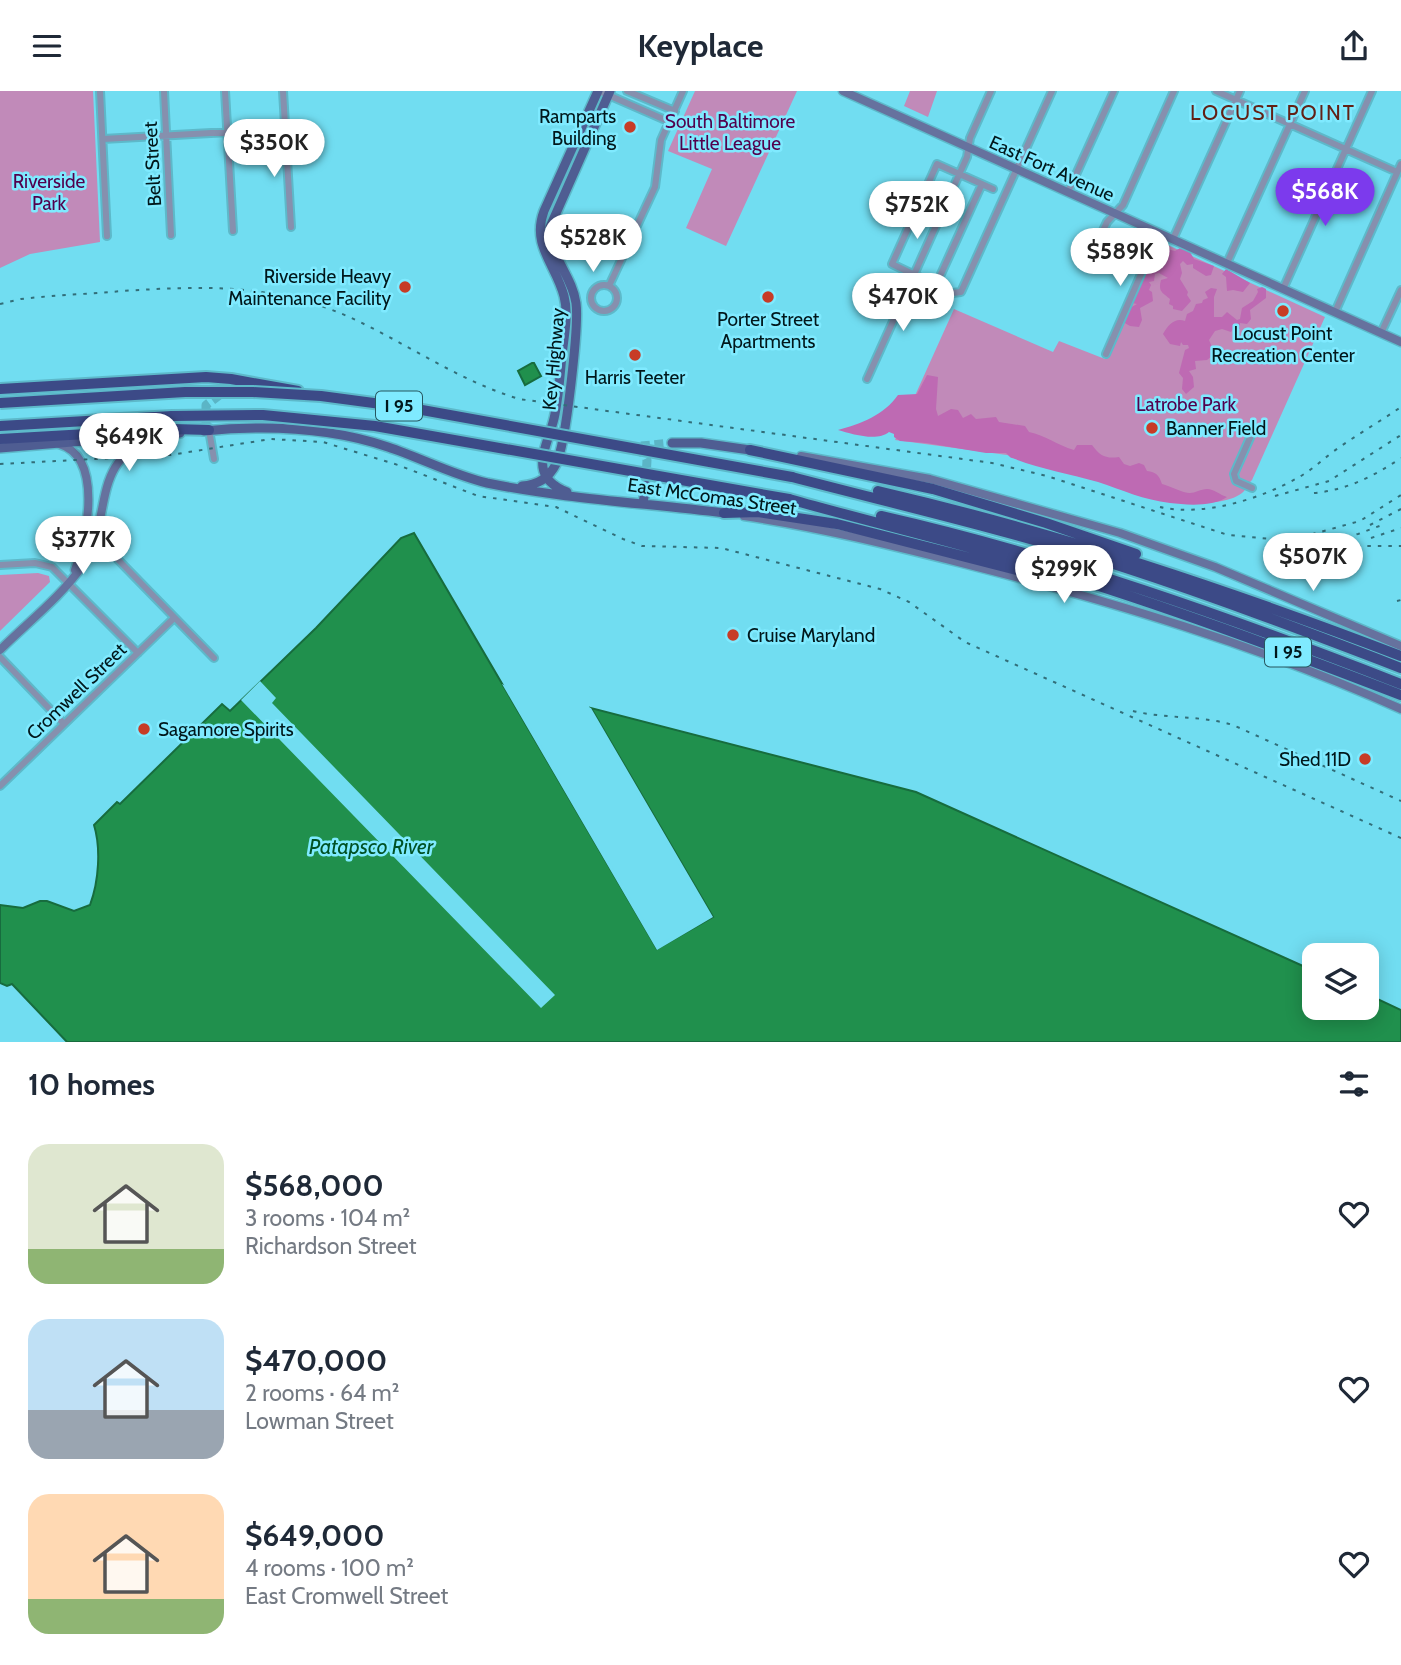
<!DOCTYPE html>
<html lang="en">
<head>
<meta charset="utf-8">
<style>
	body { margin:0; font-family:Cabin,sans-serif; background:#f6f6f7; color:#1f2937; height:100vh; display:flex; flex-direction:column; font-size:26px; white-space:nowrap }
	* { box-sizing:border-box; margin:0 }
	p { font-size:23px; color:#747a83 }
	.icon { flex:none; width:38px; height:38px; fill:none; stroke:currentColor; stroke-width:2; stroke-linecap:round; stroke-linejoin:round }
	.map { position:relative; height:951px; overflow:hidden }
	.sheet { display:flex; flex-direction:column; background:#fff; flex:1 }
	.sheet>* { flex:none }
	.buttons { position:absolute; left:1302px; top:852px; display:grid; gap:14px }
	.buttons a { display:grid; place-items:center; width:77px; height:77px; border-radius:14px; background:#fff; box-shadow:0 4px 18px #0003; font-size:35px }
	.price { position:absolute; translate:-50% -60px; padding:0 16px; border-radius:24px; background:#fff; color:#222; font-size:23px; line-height:46px; filter:drop-shadow(0 2px 4px #0008) }
	.price::after { content:''; position:absolute; left:50%; top:42px; width:21px; height:16px; margin-left:-10px; background:inherit; clip-path:polygon(0 0,100% 0,50% 100%) }
	.price.current { background:#7c3aed; color:#fff }
	ul { padding:0; list-style:none }
	li { display:flex; align-items:center; gap:21px; height:175px; padding:0 28px }
	li span { display:grid; place-items:center; flex:none; width:196px; height:140px; border-radius:21px; color:#555 }
	li>.icon { margin-inline-start:auto }
	span .icon { width:84px; height:84px; fill:#fffc; stroke-width:1 }
	li b { font-size:30px }
	h2 { display:flex; justify-content:space-between; align-items:center; height:84px; padding:0 28px; font-size:30px }
	header { display:flex; justify-content:space-between; align-items:center; height:91px; padding:0 28px; background:#fff; font-size:32px; font-weight:700 }
	.map>svg:first-child { display:block }
	.green { fill:#c18ab9 }
	.forest { fill:#be6ab3 }
	.water { fill:#20904d; stroke:#176c3e; stroke-width:2 }
	.pier { fill:#71ddf1 }
	.lines { fill:none; stroke-linecap:round; stroke-linejoin:round }
	.primary-tunnel { stroke:#5bb5c6; stroke-width:9; stroke-dasharray:9 4.5; stroke-linecap:butt }
	.street-casing { stroke:#5db9ca; stroke-width:10 }
	.secondary-casing { stroke:#5db9ca; stroke-width:11 }
	.primary-casing { stroke:#5db9ca; stroke-width:12 }
	.highway-casing { stroke:#5db9ca; stroke-width:14 }
	.street { stroke:#8690ae; stroke-width:6 }
	.secondary { stroke:#66729e; stroke-width:8 }
	.primary { stroke:#4f5d92; stroke-width:9 }
	.highway { stroke:#3c4a87; stroke-width:10 }
	.rail { stroke:#326e79; stroke-width:2; stroke-dasharray:3.5 7; stroke-linecap:butt }
	.highway-bridge-casing { stroke:#5db9ca; stroke-width:14; stroke-linecap:butt }
	.highway-bridge { stroke:#3c4a87; stroke-width:10 }
	.poi-dot { fill:#c73b26; stroke:#7feaff; stroke-width:2.5 }
	.labels { text-anchor:middle; stroke-width:5; stroke-linejoin:round; paint-order:stroke }
	.shield { fill:#7feaff; stroke:#27565f; stroke-width:2 }
	.shield-label { font-size:18px; font-weight:bold; fill:#01171b }
	.poi-label { font-size:19px; fill:#01171b; stroke:#7feaff; text-anchor:end }
	.park-label { font-size:19px; fill:#52014d; stroke:#7feaff }
	.street-label { font-size:19px; fill:#01171b; stroke:#7feaff }
	.neighbourhood-label { font-size:21px; letter-spacing:2px; fill:#632015; stroke:#7feaff }
	.water-label { font-size:21px; font-style:italic; fill:#005124; stroke:#7feaff }
</style>
</head>
<body>
<header><svg class="icon" aria-label="menu" viewBox="0 0 24 24"><path d="M4 6h16M4 12h16M4 18h16"/></svg>Keyplace<svg class="icon" aria-label="share" viewBox="0 0 24 24"><path d="M12 15V3M7 8l5-5 5 5M5 13v7h14v-7"/></svg></header>
<div class="map">
<svg width="1401" height="951" viewBox="0 0 1401 951">
	<rect width="100%" height="100%" fill="#71ddf1"/>
	<path class="green" d="M0 0H93L100 151 30 163 0 177Z
		M695 0H797L726 155 686 137 712 78 668 60Z
		M910 0H937L928 26 904 15Z
		M1159 150 1325 226 1252 389C1248 393 1246 399 1242 402 1229 412 1206 412 1191 412L1007 364 895 349 954 218 1053 261 1059 250 1105 268Z
		M38 482 49 485 50 491 0 540V484Z"/>
	<path class="forest" d="M1180 157 1190 161 1194 168 1214 175 1211 184 1206 185 1193 177V173L1187 174 1183 170 1180 173 1182 182 1180 188 1188 201 1187 204 1191 210 1182 220 1173 218V215L1169 213 1170 208C1162 201 1158 201 1161 189L1168 187 1159 182 1155 183 1154 190 1149 191 1151 194 1149 199 1152 201 1153 210 1140 217 1142 229 1139 236 1130 235 1123 231 1128 218 1137 213 1132 212 1137 183 1140 182V177L1150 169 1154 158 1157 159 1154 172 1166 166 1167 158 1175 160Z
		M1226 178 1250 192 1243 201 1233 199 1227 200 1226 186 1222 183Z
		M1262 196 1266 198V207L1250 219 1251 228 1247 233 1240 232V238H1233L1231 241 1222 238 1215 240 1209 249 1212 256V265L1207 269 1195 270 1196 278 1189 280 1193 286 1194 296 1186 303 1182 298 1183 287 1179 282 1185 259 1189 257 1188 254H1183L1181 251 1180 255 1170 253 1163 243C1168 234 1175 226 1185 230L1187 223 1193 220 1196 213 1202 212 1203 209 1208 207 1205 201 1211 197 1217 198 1214 206V226H1222L1227 221 1237 229 1240 228 1242 217 1253 210 1258 201 1257 198Z
		M927 284 938 286 936 318 938 325 951 318 958 319 963 327 971 323 976 328 996 326 999 331 1025 335 1029 341C1045 344 1057 354 1074 359L1077 354H1092C1100 365 1106 368 1119 366L1124 373 1130 375 1139 372 1144 374 1147 380C1156 381 1159 384 1162 393 1170 395 1183 402 1190 402 1195 402 1201 398 1207 398 1214 398 1220 404 1227 406 1213 416 1186 414 1170 412 1144 409 1122 399 1098 391 1070 383 1041 378 1015 368 1009 366 1011 367 1006 362H986L926 352 900 350 894 346V343L889 341C877 351 852 343 838 339 861 333 884 324 898 304L917 303Z"/>
	<path class="water" d="M532 272H534L541 285 525 294 518 280Z
		M414 442 657 858 713 826 591 617 916 701 1314 880V917H1367V903L1401 919V951H67L12 893 7 895 0 892V814L23 817 40 810H47L74 820 90 814C99 790 101 757 94 734L117 711 120 713 222 613 230 620 316 537 401 447Z"/>
	<path class="pier" d="M260 590 276 607 272 612 555 904 541 917 241 609Z
		M502 593 506 595 658 854 708 825 588 616 591 617 713 826 657 859Z"/>
	<g class="lines">
		<path class="primary-tunnel" d="M206 333V314L225 300
			M641 355 672 352
			M639 356 647 369 646 388"/>
		<defs>
			<path id="street" d="M100 0 107 145
				M164 0 171 144
				M225 0 233 140
				M283 0 291 136
				M599 0 670 31
				M627 0 675 20
				M1216 0 1397 81
				M103 48 285 38
				M993 98 937 73 892 173 952 202 961 201 1052 0
				M1068 101 1114 0
				M1099 148 1107 131 1123 114 1174 0
				M1173 148 1240 0
				M1227 172 1305 0
				M591 207a13 13 0 1 1 26 0a13 13 0 1 1-26 0Z
				M936 194 982 93
				M609 195 655 96 661 49 683 0
				M1283 198 1372 0
				M1335 221 1401 73
				M1381 242 1401 199
				M1106 263 1159 142
				M867 288 967 66 970 47 991 0
				M209 339 214 368
				M1252 397 1236 390 1234 383 1253 340
				M88 432 95 445 214 567
				M0 474 35 472 52 476 138 562
				M0 566 64 633
				M0 695 174 527"/>
			<path id="secondary" d="M843 0 1401 251
				M59 353C104 366 87 447 75 479
				M801 365 930 388 1120 442 1215 476 1401 555
				M744 425C818 436 890 454 962 472 1111 510 1261 555 1401 618
				M0 559C27 532 61 506 83 474 115 425 87 370 157 345"/>
			<path id="primary" d="M204 340C265 334 329 336 388 356 421 367 453 384 487 392 565 408 645 412 724 422
				M672 352H701L750 359
				M0 357 180 342
				M522 395C538 394 549 387 556 373 566 354 579 234 576 212 572 184 549 165 550 136L610 0
				M567 401C524 384 550 352 555 323 559 303 560 284 562 264 564 245 569 224 564 205 556 174 531 154 544 120L598 0
				M643 412 646 394"/>
			<path id="highway" d="M0 298 206 286 231 288 298 300
				M0 335 172 325
				M0 348 173 338 209 339
				M750 359 933 398 1046 432 1136 463
				M792 386C895 413 999 437 1101 469 1202 501 1302 539 1401 577
				M878 400C1059 442 1228 499 1401 565
				M789 408C874 432 960 452 1045 478 1166 515 1284 559 1401 604
				M724 422 758 421 837 433 1056 489
				M881 425C1061 466 1229 526 1401 593"/>
		</defs>
		<use href="#street" class="street-casing"/>
		<use href="#secondary" class="secondary-casing"/>
		<use href="#primary" class="primary-casing"/>
		<use href="#highway" class="highway-casing"/>
		<use href="#street" class="street"/>
		<use href="#secondary" class="secondary"/>
		<use href="#primary" class="primary"/>
		<use href="#highway" class="highway"/>
		<path class="rail" d="M0 213 21 208C55 204 89 203 122 200 202 195 271 192 347 225 405 251 457 289 519 308L992 372 1047 385 1228 444 1349 455H1401
			M0 373 170 364 271 348 323 351 398 374 478 405 556 416 623 448 642 455 721 457 880 498 909 511 965 551 1401 747
			M1314 402C1347 399 1374 385 1401 367
			M1275 405 1329 390 1401 344
			M1160 416C1203 426 1261 408 1299 386 1312 379 1322 369 1334 360 1355 345 1379 331 1401 316
			M1370 434 1401 418
			M1302 446 1360 430 1401 404
			M1371 447 1401 437
			M1336 448 1358 443 1382 434
			M1397 510 1401 509
			M1133 620C1166 628 1200 624 1233 634L1401 710"/>
		<defs>
			<path id="highway-bridge" d="M0 312 185 301H253L321 305 411 317 792 386
				M172 325 263 324 375 335 789 408"/>
		</defs>
		<use href="#highway-bridge" class="highway-bridge-casing"/>
		<use href="#highway-bridge" class="highway-bridge"/>
	</g>
	<g class="poi-dot">
		<circle cx="630" cy="36" r="7"/>
		<circle cx="405" cy="196" r="7"/>
		<circle cx="768" cy="206" r="7"/>
		<circle cx="1283" cy="220" r="7"/>
		<circle cx="635" cy="264" r="7"/>
		<circle cx="1152" cy="337" r="7"/>
		<circle cx="733" cy="544" r="7"/>
		<circle cx="144" cy="638" r="7"/>
		<circle cx="1365" cy="668" r="7"/>
	</g>
	<g class="labels">
		<g class="shield">
			<rect x="376" y="300.5" width="46" height="29" rx="5"/>
			<rect x="1265" y="546.5" width="46" height="29" rx="5"/>
		</g>
		<g class="shield-label">
			<text x="399" y="321">I 95</text>
			<text x="1288" y="567">I 95</text>
		</g>
		<g class="poi-label">
			<text x="616" y="32">Ramparts<tspan x="616" dy="22">Building</tspan></text>
			<text x="391" y="192">Riverside Heavy<tspan x="391" dy="22">Maintenance Facility</tspan></text>
			<text x="768" y="235" text-anchor="middle">Porter Street<tspan x="768" dy="22">Apartments</tspan></text>
			<text x="1283" y="249" text-anchor="middle">Locust Point<tspan x="1283" dy="22">Recreation Center</tspan></text>
			<text x="635" y="293" text-anchor="middle">Harris Teeter</text>
			<text x="1166" y="344" text-anchor="start">Banner Field</text>
			<text x="747" y="551" text-anchor="start">Cruise Maryland</text>
			<text x="158" y="645" text-anchor="start">Sagamore Spirits</text>
			<text x="1351" y="675">Shed 11D</text>
		</g>
		<g class="park-label">
			<text x="730" y="37">South Baltimore<tspan x="730" dy="22">Little League</tspan></text>
			<text x="49" y="97">Riverside<tspan x="49" dy="22">Park</tspan></text>
			<text x="1186" y="320">Latrobe Park</text>
		</g>
		<g class="street-label">
			<text transform="translate(152 73) rotate(-93)" y="7">Belt Street</text>
			<text transform="translate(1052 77) rotate(24)" y="7">East Fort Avenue</text>
			<text transform="translate(553 268) rotate(-85)" y="7">Key Highway</text>
			<text transform="translate(712 405) rotate(8)" y="7">East McComas Street</text>
			<text transform="translate(76 600) rotate(-44)" y="7">Cromwell Street</text>
		</g>
		<g class="neighbourhood-label">
			<text x="1273" y="29">LOCUST POINT</text>
		</g>
		<g class="water-label">
			<text x="371" y="763">Patapsco River</text>
		</g>
	</g>
</svg>
<div class="buttons">
<a><svg class="icon" aria-label="layers" viewBox="0 0 24 24"><path d="M12 4l9 5-9 5-9-5zM3 14l9 5 9-5"/></svg></a>
</div>
<b class="price" style="left:274px;top:88px">$350K</b>
<b class="price current" style="left:1325px;top:137px">$568K</b>
<b class="price" style="left:917px;top:150px">$752K</b>
<b class="price" style="left:593px;top:183px">$528K</b>
<b class="price" style="left:1120px;top:197px">$589K</b>
<b class="price" style="left:903px;top:242px">$470K</b>
<b class="price" style="left:129px;top:382px">$649K</b>
<b class="price" style="left:83px;top:485px">$377K</b>
<b class="price" style="left:1313px;top:502px">$507K</b>
<b class="price" style="left:1064px;top:514px">$299K</b>
</div>
<section class="sheet">
<h2>10 homes<svg class="icon" aria-label="filters" viewBox="0 0 24 24"><path d="M4 7h16M4 17h16"/><circle cx="9" cy="7" r="2"/><circle cx="15" cy="17" r="2"/></svg></h2>
<ul>
<li><span style="background:linear-gradient(#dfe7d0 75%,#8fb573 0)"><svg class="icon" aria-label="home" viewBox="0 0 24 24"><path d="M3 11l9-7 9 7M6 9v11h12V9"/></svg></span><div><b>$568,000</b><p>3 rooms · 104 m²</p><p>Richardson Street</p></div><svg class="icon" aria-label="heart" viewBox="0 0 24 24"><path d="M12 20l-8-8c-3-5 5-10 8-4 3-6 11-1 8 4z"/></svg></li>
<li><span style="background:linear-gradient(#bfe0f5 65%,#9aa5b1 0)"><svg class="icon" aria-label="home" viewBox="0 0 24 24"><path d="M3 11l9-7 9 7M6 9v11h12V9"/></svg></span><div><b>$470,000</b><p>2 rooms · 64 m²</p><p>Lowman Street</p></div><svg class="icon" aria-label="heart" viewBox="0 0 24 24"><path d="M12 20l-8-8c-3-5 5-10 8-4 3-6 11-1 8 4z"/></svg></li>
<li><span style="background:linear-gradient(#ffd9b3 75%,#8fb573 0)"><svg class="icon" aria-label="home" viewBox="0 0 24 24"><path d="M3 11l9-7 9 7M6 9v11h12V9"/></svg></span><div><b>$649,000</b><p>4 rooms · 100 m²</p><p>East Cromwell Street</p></div><svg class="icon" aria-label="heart" viewBox="0 0 24 24"><path d="M12 20l-8-8c-3-5 5-10 8-4 3-6 11-1 8 4z"/></svg></li>
</ul>
</section>
</body>
</html>
